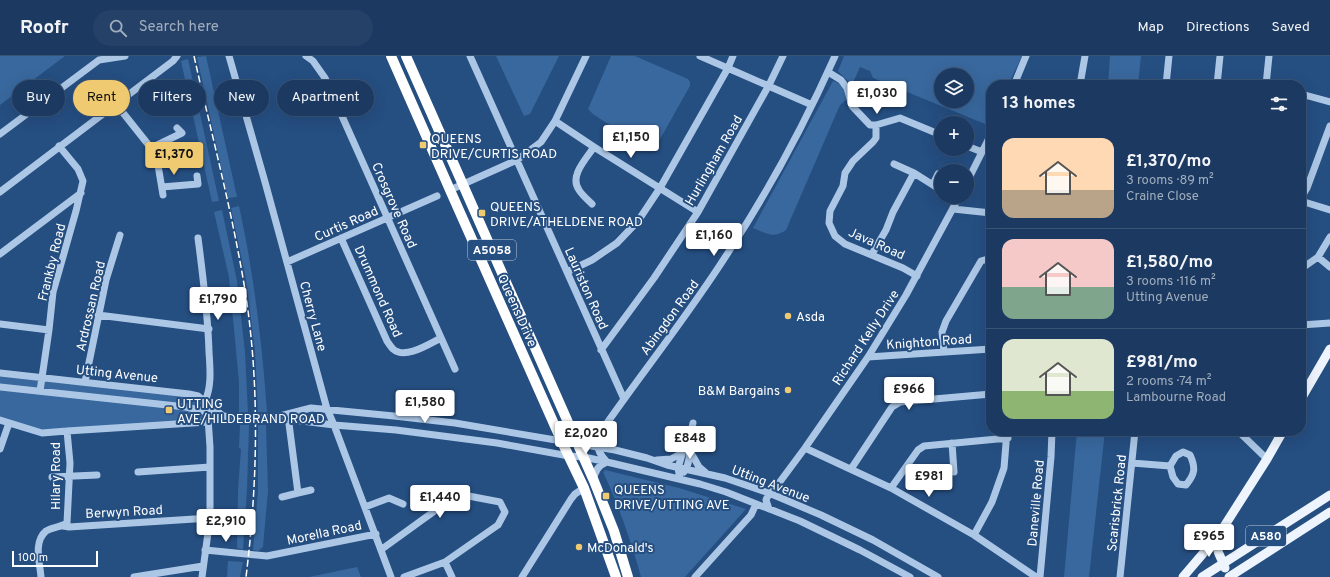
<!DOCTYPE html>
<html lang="en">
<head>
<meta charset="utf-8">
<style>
	body { margin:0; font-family:Overpass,sans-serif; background:#254167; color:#f1f3f6; height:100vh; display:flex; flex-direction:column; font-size:15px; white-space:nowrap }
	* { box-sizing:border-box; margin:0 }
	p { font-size:13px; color:#a0adbd }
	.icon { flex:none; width:22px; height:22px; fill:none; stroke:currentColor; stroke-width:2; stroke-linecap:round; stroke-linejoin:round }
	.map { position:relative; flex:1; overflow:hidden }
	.sheet { position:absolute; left:986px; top:24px; width:320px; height:356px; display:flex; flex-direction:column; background:#1c3a61; border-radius:16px; box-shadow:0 4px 16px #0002,0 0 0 1px #3a5476 }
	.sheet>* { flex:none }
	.top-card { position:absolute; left:12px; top:24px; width:380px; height:36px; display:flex; gap:8px }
	.controls { position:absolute; left:934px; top:12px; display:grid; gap:8px }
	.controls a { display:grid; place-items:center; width:40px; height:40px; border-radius:50%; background:#1c3a61; box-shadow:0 4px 16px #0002,0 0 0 1px #3a5476; font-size:20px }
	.scale { position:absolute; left:12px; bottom:10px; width:86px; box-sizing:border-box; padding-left:4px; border:2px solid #fff; border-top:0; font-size:11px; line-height:14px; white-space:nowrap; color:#fff; -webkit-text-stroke:3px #254e81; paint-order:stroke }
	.price { position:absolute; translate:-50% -34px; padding:0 9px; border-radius:4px; background:#fff; color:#222; font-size:13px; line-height:26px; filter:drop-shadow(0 1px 2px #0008) }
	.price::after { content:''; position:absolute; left:50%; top:24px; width:12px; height:9px; margin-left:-6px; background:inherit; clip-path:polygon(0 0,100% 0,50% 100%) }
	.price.active { background:#f0ca70; color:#111 }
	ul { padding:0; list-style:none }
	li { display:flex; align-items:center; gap:12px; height:100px; padding:0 16px }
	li+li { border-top:1px solid #3a5476 }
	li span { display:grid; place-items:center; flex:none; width:112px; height:80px; border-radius:12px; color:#555 }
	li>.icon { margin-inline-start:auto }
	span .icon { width:48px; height:48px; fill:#fffc; stroke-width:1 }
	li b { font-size:17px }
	h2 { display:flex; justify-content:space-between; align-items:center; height:48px; padding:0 16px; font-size:17px }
	.tag { padding:0 14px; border-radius:18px; background:#1c3a61; box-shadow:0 4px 16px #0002,0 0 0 1px #3a5476; font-size:14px; line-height:36px }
	.tag.active { background:#f0ca70; color:#111 }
	header { display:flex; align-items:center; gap:24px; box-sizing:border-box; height:56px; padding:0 20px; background:#1c3a61; border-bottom:1px solid #3a5476 }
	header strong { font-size:19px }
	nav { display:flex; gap:22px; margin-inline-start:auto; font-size:14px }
	.search { width:280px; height:36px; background:#254167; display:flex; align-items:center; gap:10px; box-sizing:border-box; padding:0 14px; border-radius:22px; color:#a0adbd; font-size:15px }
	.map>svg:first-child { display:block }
	.green { fill:#39689e; fill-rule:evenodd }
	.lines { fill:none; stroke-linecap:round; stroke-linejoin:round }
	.minor { stroke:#acc7e6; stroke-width:7 }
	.major { stroke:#edf4fd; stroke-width:9 }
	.highway { stroke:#fff; stroke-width:10 }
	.rail { stroke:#fff; stroke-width:1.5; stroke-dasharray:7 3; stroke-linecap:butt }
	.poi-dot { fill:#f0ca70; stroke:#254e81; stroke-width:1.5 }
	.labels { text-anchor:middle; stroke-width:4; stroke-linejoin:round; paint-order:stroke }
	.shield { fill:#254e81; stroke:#becad9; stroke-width:1 }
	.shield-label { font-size:12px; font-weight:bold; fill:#fff }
	.poi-label { font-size:13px; fill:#fff; stroke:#254e81; text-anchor:start }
	.street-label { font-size:13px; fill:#fff; stroke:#254e81 }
</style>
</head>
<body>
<header>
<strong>Roofr</strong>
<div class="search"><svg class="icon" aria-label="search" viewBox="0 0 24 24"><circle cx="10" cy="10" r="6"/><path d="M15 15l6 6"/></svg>Search here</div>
<nav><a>Map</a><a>Directions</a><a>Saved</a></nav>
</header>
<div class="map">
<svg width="1330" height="521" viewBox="0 0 1330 521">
	<rect width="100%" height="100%" fill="#254e81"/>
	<path class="green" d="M0 0H65L0 49Z
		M206 0 237 141 228 142 197 1Z
		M496 0H559L530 58 524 60Z
		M611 0H635L688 23 690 26V30L655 92 649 93 644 92 593 58 588 53Z
		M844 0H1022L1008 29H991V67L990 70 873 22 870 15 860 11 852 29 838 15ZM941 19H967V45H941Z
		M1110 0H1141L1138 29H1108Z
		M188 3 219 145 212 146 181 5Z
		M833 25C843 28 845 34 846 44L840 49 786 174C773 183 766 177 753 172Z
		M239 150C254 218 262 286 267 356H258L255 295 246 223 231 152Z
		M222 154 237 225 245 296 248 357H239V326L229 221 214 156Z
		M0 317 189 338 210 350 208 357V366L42 377 0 364Z
		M240 368 249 369 247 433 243 494 237 492 238 434 241 393 239 392Z
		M258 369H266L268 435 263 491 258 495 253 494 258 434Z
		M1077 375H1105L1089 521H1064Z
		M605 414 679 432 746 453 685 521H641C631 485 619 450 603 416Z
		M228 505 243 506 240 521H227Z
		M357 511 361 521H309Z"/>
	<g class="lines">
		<path class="minor" d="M229 0 265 126 327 353 334 369 391 521
			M306 0 313 5 325 22 455 313
			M470 0 624 343
			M700 0 812 49
			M828 16 841 24 847 32 852 50 870 69H876L900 62 941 79
			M1014 29 1026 0
			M1080 29 1085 0
			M1166 29 1169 0
			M1217 29 1220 0
			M1266 29 1269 0
			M1301 38 1330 46
			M116 48 151 92 158 109 163 139
			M555 65 594 91 698 156
			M876 69V82L873 86 853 105 845 117 843 130 830 155 829 167 835 180 845 188 903 212 917 220
			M0 78 99 4 125 0
			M967 90 982 96
			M151 92 182 77 177 72
			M894 108 914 117 941 134
			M967 126 991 78
			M933 128 938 118
			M162 131 198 128 197 120
			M450 134 517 104 541 86 555 65 586 0
			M0 136 173 5 177 0
			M1301 142 1307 132 1330 70
			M1301 145 1330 154
			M592 148C588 144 582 139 579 134 569 120 586 103 594 91
			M953 153 991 157
			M198 182C203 220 208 258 209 296 210 312 212 330 205 345
			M341 182 387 285C389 288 391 291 393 293 405 304 429 288 441 282
			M0 198 81 137
			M872 198 886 174 893 156 914 117
			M1318 201 1330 211
			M287 206 437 140
			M1301 213 1318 201 1330 181
			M567 216 592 204 617 187 638 165 660 132 728 12 733 0
			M98 259 209 273
			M0 268 49 274
			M1301 269 1330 267
			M601 294 654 222 698 156 769 29 783 0
			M944 296 942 276 946 265 981 205 991 202
			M868 301 991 293
			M0 317 189 338 198 340 222 359
			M85 326 106 224 120 179
			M0 331 186 351 224 360 238 363 276 361 311 352 394 360 455 367 615 394 647 402 667 409 725 422 769 437 821 459 873 484 938 521
			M40 335 49 274 53 236 76 155 83 125 78 113 59 90
			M288 360 298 437 311 434
			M278 362 334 369 396 374 497 387 569 400 584 401 607 406 700 428 726 436 800 465 860 494 910 521
			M0 364 42 377 67 375 208 366
			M1238 375 1267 403
			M952 387 954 416
			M805 392 891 432 974 479 1036 521
			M0 393 9 367
			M690 395 699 411 706 417
			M657 404 671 403 682 397
			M1132 407 1170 410 1176 400 1183 396 1190 399C1196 412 1195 418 1186 429L1178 428 1173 421 1170 410
			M851 413 892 351 900 346 991 338
			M138 416 210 411
			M684 416C689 409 691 397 688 390
			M52 421 97 419
			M680 423 678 412 683 395 688 390 693 367
			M594 425C594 415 599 409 607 406 599 398 594 388 600 377 643 315 691 256 731 192 770 132 806 65 835 0
			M891 432 918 394 924 390 1008 382
			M282 441 298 437
			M365 451 389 442 403 448
			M769 453 766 444 769 437 779 427 805 392 868 301 906 239 959 141
			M63 470 69 471 210 462
			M974 479 992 446 1004 412 1007 375
			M382 493 458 438 500 446 505 456 498 469 445 506 404 521
			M205 494 267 500 376 478
			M445 506 452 521
			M41 521C40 507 33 486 46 475 53 471 61 471 67 467L70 407 67 375
			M134 521 203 510
			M202 521 210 462V391L208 362
			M522 521 571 443 575 438 584 432
			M695 521 751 459 756 448
			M1040 521 1051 401 1052 375
			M1120 521 1135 375"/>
		<path class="major" d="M1301 343 1330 293
			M1218 480C1215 497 1220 497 1225 512
			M1183 521 1218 480 1267 403 1283 375
			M1202 521 1330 439
			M1229 521 1330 456"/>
		<path class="highway" d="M391 0 450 134 562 386 584 432 616 521
			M406 0 594 425 614 475 628 521"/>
		<path class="rail" d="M194 0C211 76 231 151 244 228 260 324 258 424 246 521"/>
	</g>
	<g class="poi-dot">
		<rect x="419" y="85" width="8" height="8" rx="2"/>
		<rect x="478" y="153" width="8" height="8" rx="2"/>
		<circle cx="788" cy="260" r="4"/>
		<circle cx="788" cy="334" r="4"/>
		<rect x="165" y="350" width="8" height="8" rx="2"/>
		<rect x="602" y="436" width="8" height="8" rx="2"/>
		<circle cx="579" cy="491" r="4"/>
	</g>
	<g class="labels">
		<g class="shield">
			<rect x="468" y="184" width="48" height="20" rx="3"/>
			<rect x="1246" y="470" width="40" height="20" rx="3"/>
		</g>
		<g class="shield-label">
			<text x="492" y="198">A5058</text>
			<text x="1266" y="484">A580</text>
		</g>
		<g class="poi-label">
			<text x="431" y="87">QUEENS<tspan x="431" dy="15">DRIVE/CURTIS ROAD</tspan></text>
			<text x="490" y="155">QUEENS<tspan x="490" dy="15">DRIVE/ATHELDENE ROAD</tspan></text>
			<text x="796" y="265">Asda</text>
			<text x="780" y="339" text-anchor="end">B&amp;M Bargains</text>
			<text x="177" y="352">UTTING<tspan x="177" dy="15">AVE/HILDEBRAND ROAD</tspan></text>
			<text x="614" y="438">QUEENS<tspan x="614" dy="15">DRIVE/UTTING AVE</tspan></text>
			<text x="587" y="496">McDonald's</text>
		</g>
		<g class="street-label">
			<text transform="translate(713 104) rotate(-60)" y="5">Hurlingham Road</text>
			<text transform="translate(395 149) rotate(66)" y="5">Crosgrove Road</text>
			<text transform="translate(346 167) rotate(-24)" y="5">Curtis Road</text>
			<text transform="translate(877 187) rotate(24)" y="5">Java Road</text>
			<text transform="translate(51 206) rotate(-76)" y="5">Frankby Road</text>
			<text transform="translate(587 232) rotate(66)" y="5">Lauriston Road</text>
			<text transform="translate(379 235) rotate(66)" y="5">Drummond Road</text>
			<text transform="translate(90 250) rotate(-77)" y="5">Ardrossan Road</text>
			<text transform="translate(518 254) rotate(66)" y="5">Queens Drive</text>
			<text transform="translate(314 260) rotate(75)" y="5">Cherry Lane</text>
			<text transform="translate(669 261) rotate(-54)" y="5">Abingdon Road</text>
			<text transform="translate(865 281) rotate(-57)" y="5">Richard Kelly Drive</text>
			<text transform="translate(929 285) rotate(-4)" y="5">Knighton Road</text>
			<text transform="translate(117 317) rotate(6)" y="5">Utting Avenue</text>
			<text transform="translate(55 420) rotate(-90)" y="5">Hilary Road</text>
			<text transform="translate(771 427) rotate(21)" y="5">Utting Avenue</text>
			<text transform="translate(1035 447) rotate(-85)" y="5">Daneville Road</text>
			<text transform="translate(1116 447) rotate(-84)" y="5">Scarisbrick Road</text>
			<text transform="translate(124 455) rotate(-3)" y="5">Berwyn Road</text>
			<text transform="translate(324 476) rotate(-12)" y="5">Morella Road</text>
		</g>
	</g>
</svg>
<div class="controls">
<a><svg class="icon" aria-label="layers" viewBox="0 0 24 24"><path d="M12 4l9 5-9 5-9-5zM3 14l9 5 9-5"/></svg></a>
<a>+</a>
<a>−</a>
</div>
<div class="scale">100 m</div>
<b class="price" style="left:877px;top:59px">£1,030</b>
<b class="price" style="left:631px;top:103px">£1,150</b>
<b class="price active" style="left:174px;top:120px">£1,370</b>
<b class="price" style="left:714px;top:201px">£1,160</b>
<b class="price" style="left:218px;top:265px">£1,790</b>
<b class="price" style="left:909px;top:355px">£966</b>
<b class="price" style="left:425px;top:368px">£1,580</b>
<b class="price" style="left:586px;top:399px">£2,020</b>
<b class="price" style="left:690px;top:404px">£848</b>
<b class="price" style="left:929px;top:442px">£981</b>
<b class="price" style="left:440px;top:463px">£1,440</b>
<b class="price" style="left:226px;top:487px">£2,910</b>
<b class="price" style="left:1209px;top:502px">£965</b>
<div class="top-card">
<a class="tag">Buy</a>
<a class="tag active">Rent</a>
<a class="tag">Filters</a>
<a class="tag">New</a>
<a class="tag">Apartment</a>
</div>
<section class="sheet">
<h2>13 homes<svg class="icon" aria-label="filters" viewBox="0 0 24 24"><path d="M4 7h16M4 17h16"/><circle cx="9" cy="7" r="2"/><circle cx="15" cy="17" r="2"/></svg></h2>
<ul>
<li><span style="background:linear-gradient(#ffd9b3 65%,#b9a48a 0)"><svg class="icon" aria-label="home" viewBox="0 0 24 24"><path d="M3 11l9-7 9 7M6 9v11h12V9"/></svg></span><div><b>£1,370/mo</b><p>3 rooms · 89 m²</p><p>Craine Close</p></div></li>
<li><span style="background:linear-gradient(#f6c9c9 60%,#7fa58c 0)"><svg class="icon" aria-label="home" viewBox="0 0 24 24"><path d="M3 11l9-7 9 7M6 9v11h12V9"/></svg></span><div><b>£1,580/mo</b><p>3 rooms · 116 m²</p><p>Utting Avenue</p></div></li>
<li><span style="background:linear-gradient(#dfe7d0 65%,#8fb573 0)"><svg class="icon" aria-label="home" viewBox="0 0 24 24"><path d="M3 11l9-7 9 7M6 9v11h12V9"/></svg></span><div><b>£981/mo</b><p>2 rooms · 74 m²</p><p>Lambourne Road</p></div></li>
</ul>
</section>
</div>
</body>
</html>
